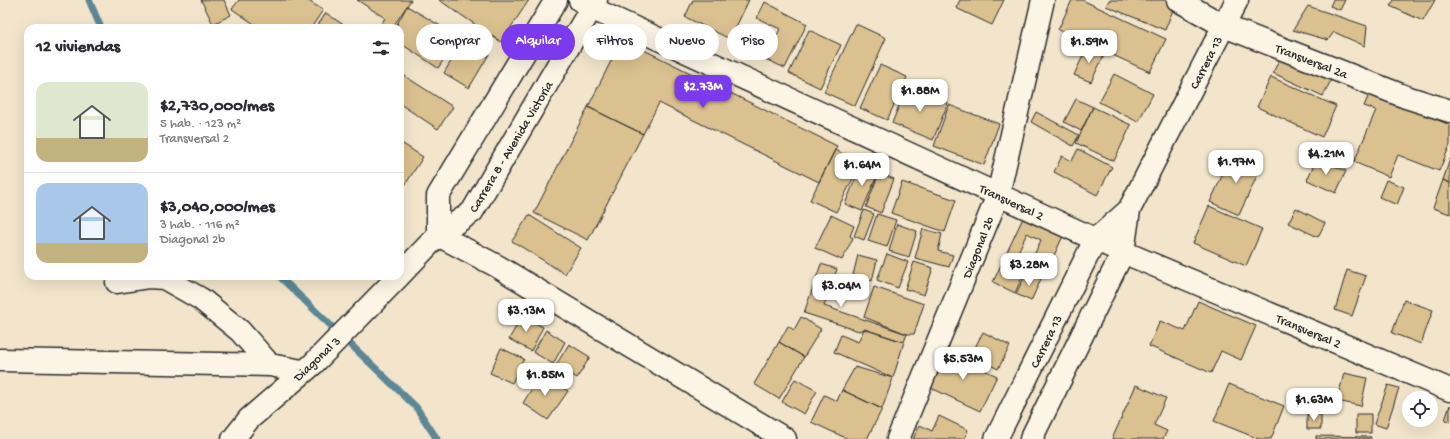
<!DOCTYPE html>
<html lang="es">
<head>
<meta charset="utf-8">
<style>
	body { margin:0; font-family:"Gochi Hand",sans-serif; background:#f2f2f3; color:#2b2b33; height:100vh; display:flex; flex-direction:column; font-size:15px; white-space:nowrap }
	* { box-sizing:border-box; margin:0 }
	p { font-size:13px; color:#7c7c81 }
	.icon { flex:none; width:22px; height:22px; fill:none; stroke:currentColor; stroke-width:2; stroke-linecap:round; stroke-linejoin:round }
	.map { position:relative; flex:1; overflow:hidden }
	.sheet { position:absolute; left:24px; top:24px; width:380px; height:256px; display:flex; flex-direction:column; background:#fff; border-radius:12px; box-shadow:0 4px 16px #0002 }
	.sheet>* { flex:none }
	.guide { position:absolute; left:416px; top:24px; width:380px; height:36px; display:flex; gap:8px }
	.tools { position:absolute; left:1402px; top:391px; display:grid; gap:8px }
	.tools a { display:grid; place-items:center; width:36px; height:36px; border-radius:50%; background:#fff; box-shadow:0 4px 16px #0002; font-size:20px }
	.price { position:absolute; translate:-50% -34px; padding:0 9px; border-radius:8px; background:#fff; color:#222; font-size:13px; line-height:26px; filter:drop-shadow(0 1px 2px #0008) }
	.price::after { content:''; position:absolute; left:50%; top:24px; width:12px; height:9px; margin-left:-6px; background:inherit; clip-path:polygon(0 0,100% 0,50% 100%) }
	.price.on { background:#7c3aed; color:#fff }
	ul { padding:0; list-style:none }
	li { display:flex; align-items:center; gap:12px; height:100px; padding:0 12px }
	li+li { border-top:1px solid #e1e1e2 }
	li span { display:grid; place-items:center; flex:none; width:112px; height:80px; border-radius:12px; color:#555 }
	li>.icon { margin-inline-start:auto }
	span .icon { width:48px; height:48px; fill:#fffc; stroke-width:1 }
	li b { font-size:17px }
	h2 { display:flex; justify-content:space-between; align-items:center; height:48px; padding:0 12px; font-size:17px }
	.pill { padding:0 14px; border-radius:18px; background:#fff; box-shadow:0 4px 16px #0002; font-size:14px; line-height:36px }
	.pill.on { background:#7c3aed; color:#fff }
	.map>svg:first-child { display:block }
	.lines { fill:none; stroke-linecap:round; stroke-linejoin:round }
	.stream { stroke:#5b8795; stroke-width:7 }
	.building { fill:#dbc190; stroke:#2b2b2b }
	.minor-casing { stroke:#2b2b2b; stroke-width:25 }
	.tertiary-casing { stroke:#2b2b2b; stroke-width:25 }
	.minor { stroke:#fcf5e5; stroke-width:22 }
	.tertiary { stroke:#fcf5e5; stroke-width:22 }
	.labels { text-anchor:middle; stroke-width:4; stroke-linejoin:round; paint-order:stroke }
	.street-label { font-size:13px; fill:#2b2b2b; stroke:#fcf5e5 }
</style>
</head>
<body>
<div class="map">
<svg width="1450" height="439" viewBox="0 0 1450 439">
	<rect width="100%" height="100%" fill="#f2e5cc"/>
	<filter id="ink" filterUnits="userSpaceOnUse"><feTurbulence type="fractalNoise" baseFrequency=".025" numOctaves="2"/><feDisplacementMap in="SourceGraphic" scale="8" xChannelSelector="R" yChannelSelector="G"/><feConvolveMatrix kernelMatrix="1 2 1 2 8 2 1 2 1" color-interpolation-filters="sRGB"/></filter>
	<g filter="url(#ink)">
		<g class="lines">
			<path class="stream" d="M89 0 101 28
				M279 276 416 407 437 439"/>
		</g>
		<path class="building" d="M201 0H224L231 15 213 24Z
			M239 0H307L323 10 311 28H260L232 9Z
			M357 0H411L392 28H379L385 18Z
			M439 0H529L501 42Z
			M693 0H749L730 39 685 17Z
			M960 0H1004L992 25 956 8Z
			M1072 0H1082L1166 39 1150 72 1058 30Z
			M1109 0H1177L1165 30 1106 6Z
			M1333 0H1345L1340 10 1330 6Z
			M1394 0H1435L1423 21 1390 6Z
			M765 2 807 24 785 68 765 59 780 29 757 18Z
			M407 6 459 37 438 68 400 43V28H395Z
			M1308 6 1367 26 1365 46 1334 32 1328 40 1293 30Z
			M326 13 348 28H316Z
			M856 24 886 38 855 106 824 92Z
			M809 30 841 45 820 88 789 73Z
			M465 37 491 51 469 88 444 73Z
			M622 39 837 146 819 182 659 103 643 134 588 107Z
			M1088 45 1105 53 1091 82 1074 75Z
			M1282 53 1333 76 1323 96 1273 73Z
			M880 65 907 77 887 120 860 108Z
			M400 73 453 107 438 129 400 104Z
			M1114 74 1153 94 1138 122 1099 102Z
			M1271 77 1336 106 1322 137 1257 107Z
			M907 86 948 103 933 140 892 123Z
			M1370 92 1450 125V145L1439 171 1398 155 1389 177 1354 162 1376 110 1364 106Z
			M1076 99 1093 107 1081 131 1064 122Z
			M949 105 999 124 984 165 934 146Z
			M588 107 643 134 588 240 534 213Z
			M1093 107 1131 125 1114 161 1076 143Z
			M1036 112 1079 135 1073 146 1031 122Z
			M400 142 423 157 405 185 400 182Z
			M1078 149 1112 167 1097 195 1054 172 1062 156 1072 161Z
			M835 150 861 163 836 212 810 200Z
			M1233 152 1262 165 1239 215 1210 202Z
			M1317 158 1346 171 1336 193 1307 180Z
			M1450 159V183L1443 180Z
			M862 163 879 171 862 211 845 204Z
			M879 173 894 179 881 213 866 207Z
			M1386 180 1404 187 1397 205 1379 197Z
			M1443 180 1450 183V214L1433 208Z
			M902 182 956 200 945 232 891 213Z
			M1209 206 1262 229 1246 266 1193 243Z
			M1296 208 1325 223 1318 237 1288 223Z
			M864 210 874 214 864 240 854 236Z
			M877 214 896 220 887 247 868 241Z
			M529 215 581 248 565 274 512 241Z
			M831 215 854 226 850 236 853 238 842 260 815 248Z
			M1023 218 1063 236 1045 275 1028 268 1041 240 1027 233 1011 267 1024 273 1015 293 993 282Z
			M897 224 917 231 909 257 889 251Z
			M923 229 942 234 938 251 953 255 949 267 915 258Z
			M887 254 908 262 898 288 877 280Z
			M858 255 877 260 872 281 853 275Z
			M914 262 933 268 924 295 905 289Z
			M821 264 837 269 824 306 907 334 904 342 864 329 859 331 804 313Z
			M1347 270 1366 276 1352 316 1335 310Z
			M1027 272 1041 279 1031 301 1016 294Z
			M874 287 924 304 914 334H907L864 317Z
			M1404 300 1433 310 1421 344 1392 333Z
			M1198 301 1256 326 1241 360 1221 351 1211 373 1149 346 1160 321 1185 331Z
			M522 316 543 327 531 351 509 339Z
			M801 317 821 329 804 357 779 342 788 326 794 330Z
			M864 329 904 342 893 378 834 352 841 335 858 342Z
			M546 330 565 342 553 364 533 352Z
			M983 332 1010 346 998 369 971 355Z
			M779 342 804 357 779 399 754 384Z
			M569 344 590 357 577 378 556 365Z
			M501 348 524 359 512 383 490 373Z
			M945 352 997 376 980 411 929 387Z
			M855 367 893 378 882 409 842 390Z
			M1344 373 1367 378 1361 406 1337 401Z
			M541 374 568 391 548 420 523 403Z
			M795 379 817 391 804 414 782 402Z
			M1229 384 1284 406 1271 439H1259L1214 421Z
			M1136 385 1166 398 1154 425 1167 431 1163 439H1112Z
			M1388 385 1399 388 1386 428 1374 424Z
			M842 390 882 409 867 439H848L811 422 824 395 837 401Z
			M1450 405V422L1445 420Z
			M1307 414H1321V429H1307Z
			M1356 414H1371V433H1356Z
			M939 416 968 430 964 439H913L920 425 932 431Z
			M1316 436 1371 437 1370 439H1316Z"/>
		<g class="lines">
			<defs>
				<path id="minor" d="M580 0 591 8 1123 252 1450 390
					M1178 0 1224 26 1406 97 1450 111
					M438 235 497 266 785 439
					M438 235V196L556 0
					M400 275 438 235 472 212 596 0
					M117 282 149 277 164 278 201 299 240 331 270 365
					M0 360 270 365 302 371
					M233 439 249 419 313 364 399 276
					M898 439 998 195 1043 0"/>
				<path id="tertiary" d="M996 439 1095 240 1129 210
					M1031 439 1123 252 1129 210 1237 0"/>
			</defs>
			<use href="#minor" class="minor-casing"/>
			<use href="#tertiary" class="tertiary-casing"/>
			<use href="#minor" class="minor"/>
			<use href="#tertiary" class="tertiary"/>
		</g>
	</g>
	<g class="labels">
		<g class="street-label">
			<text transform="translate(1312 60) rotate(21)" y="5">Transversal 2a</text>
			<text transform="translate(1205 62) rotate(-63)" y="5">Carrera 13</text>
			<text transform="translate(510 146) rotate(-59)" y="5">Carrera 8 - Avenida Victoria</text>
			<text transform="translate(1012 201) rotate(25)" y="5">Transversal 2</text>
			<text transform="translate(977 247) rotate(-68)" y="5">Diagonal 2b</text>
			<text transform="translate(1309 330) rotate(23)" y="5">Transversal 2</text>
			<text transform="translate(1045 341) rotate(-64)" y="5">Carrera 13</text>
			<text transform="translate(316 358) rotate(-43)" y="5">Diagonal 3</text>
		</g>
	</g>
</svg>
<div class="tools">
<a><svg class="icon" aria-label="locate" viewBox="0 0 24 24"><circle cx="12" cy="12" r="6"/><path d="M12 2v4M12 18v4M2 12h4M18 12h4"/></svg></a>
</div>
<b class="price" style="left:1089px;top:64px">$1.59M</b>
<b class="price on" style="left:703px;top:109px">$2.73M</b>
<b class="price" style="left:920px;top:113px">$1.88M</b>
<b class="price" style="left:1326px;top:176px">$4.21M</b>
<b class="price" style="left:1236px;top:184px">$1.97M</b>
<b class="price" style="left:862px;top:187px">$1.64M</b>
<b class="price" style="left:1029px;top:287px">$3.28M</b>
<b class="price" style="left:841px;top:308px">$3.04M</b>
<b class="price" style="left:526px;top:333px">$3.13M</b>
<b class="price" style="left:963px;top:381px">$5.53M</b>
<b class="price" style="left:545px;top:397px">$1.85M</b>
<b class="price" style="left:1314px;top:422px">$1.63M</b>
<div class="guide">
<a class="pill">Comprar</a>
<a class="pill on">Alquilar</a>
<a class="pill">Filtros</a>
<a class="pill">Nuevo</a>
<a class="pill">Piso</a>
</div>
<section class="sheet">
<h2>12 viviendas<svg class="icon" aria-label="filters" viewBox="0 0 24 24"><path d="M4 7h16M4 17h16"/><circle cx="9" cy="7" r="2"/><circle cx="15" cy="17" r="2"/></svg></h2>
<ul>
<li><span style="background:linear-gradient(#dfe7d0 70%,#c2b280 0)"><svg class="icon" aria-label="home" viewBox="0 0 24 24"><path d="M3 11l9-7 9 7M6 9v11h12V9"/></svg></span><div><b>$2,730,000/mes</b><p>5 hab. · 123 m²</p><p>Transversal 2</p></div></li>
<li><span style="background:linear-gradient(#a9c7e8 75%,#c2b280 0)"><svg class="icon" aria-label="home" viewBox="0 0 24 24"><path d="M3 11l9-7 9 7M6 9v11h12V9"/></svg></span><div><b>$3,040,000/mes</b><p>3 hab. · 116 m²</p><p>Diagonal 2b</p></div></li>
</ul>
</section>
</div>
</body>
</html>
